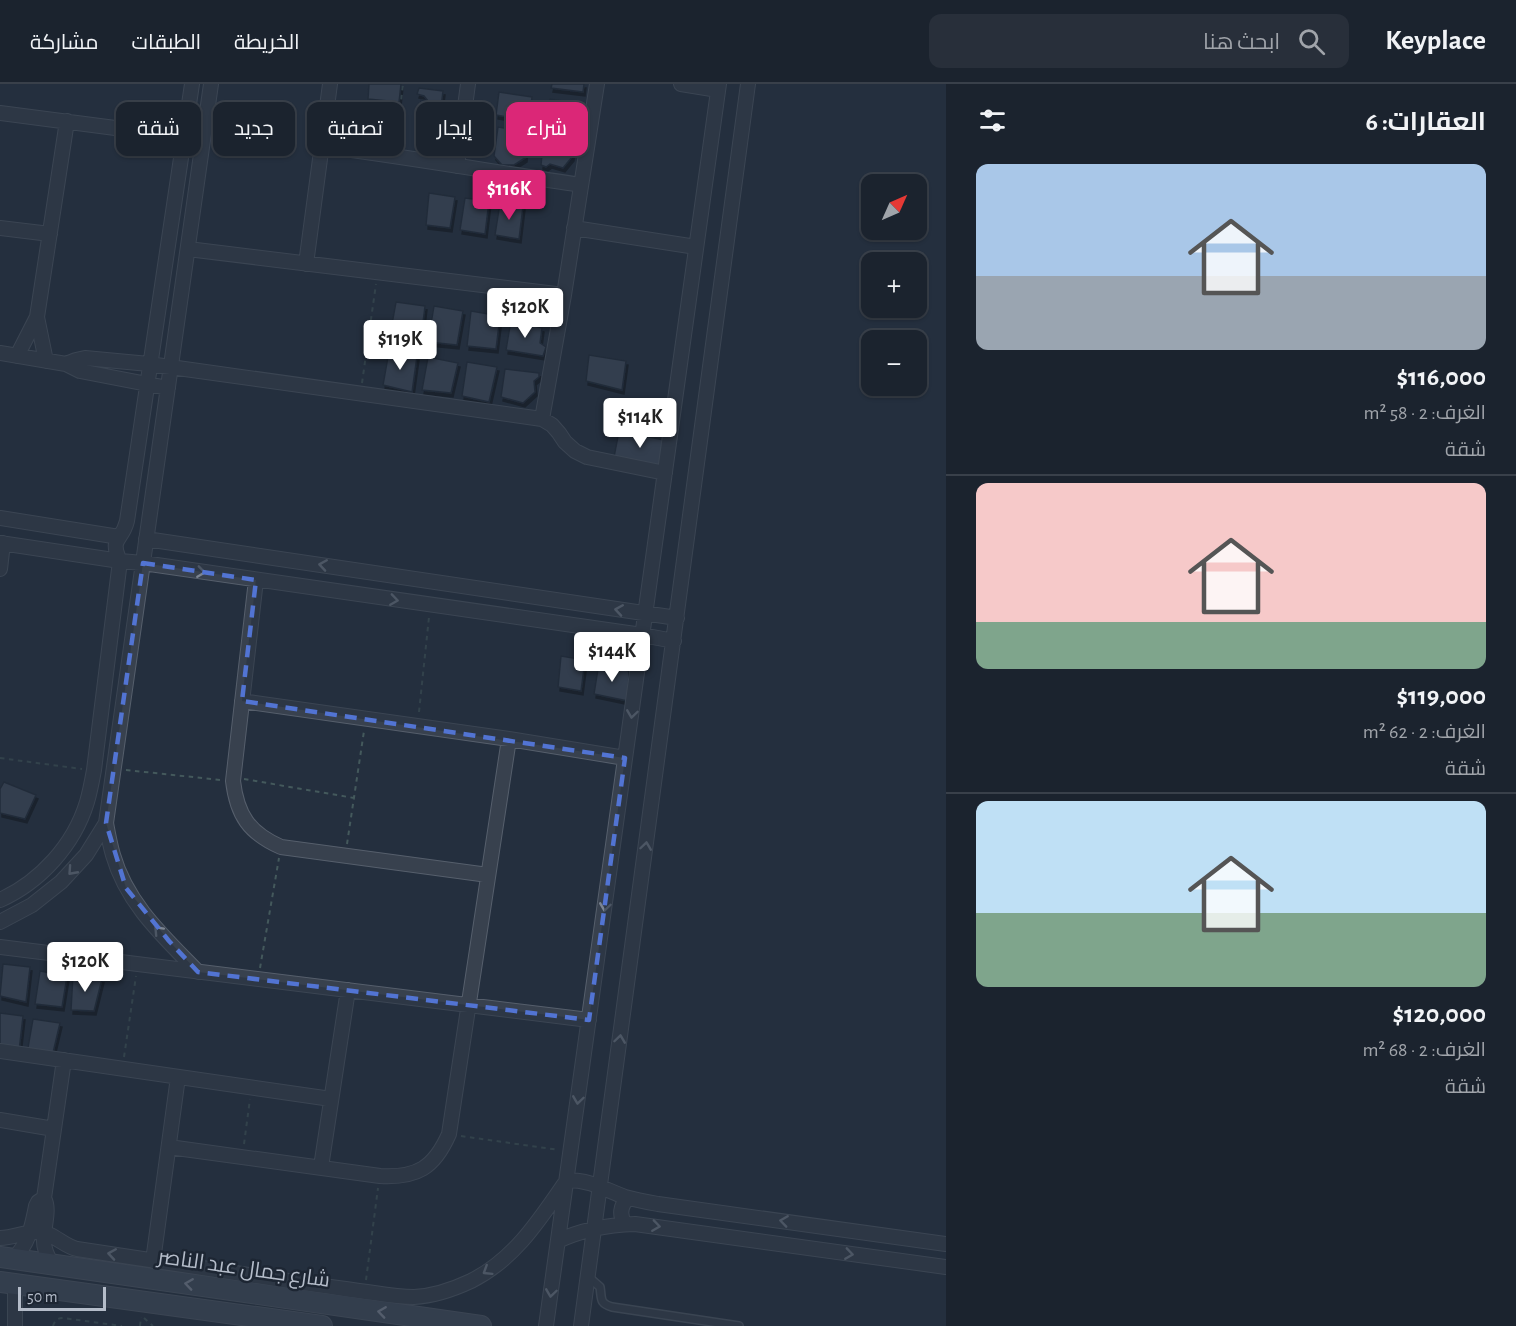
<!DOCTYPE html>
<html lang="ar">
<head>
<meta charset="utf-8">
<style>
	body { margin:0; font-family:"Alegreya Sans",Cairo,sans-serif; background:#282f3a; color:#f1f3f6; direction:rtl; height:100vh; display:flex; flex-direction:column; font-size:22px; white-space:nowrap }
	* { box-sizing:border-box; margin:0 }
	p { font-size:20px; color:#a0a4aa }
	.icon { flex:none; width:33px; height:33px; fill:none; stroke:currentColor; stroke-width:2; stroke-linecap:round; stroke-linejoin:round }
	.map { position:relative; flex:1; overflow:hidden; direction:ltr }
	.details { display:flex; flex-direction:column; background:#1b232e; width:570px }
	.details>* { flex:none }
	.hud { position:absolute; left:18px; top:18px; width:570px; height:54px; direction:rtl; display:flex; gap:12px }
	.needle { width:39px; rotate:45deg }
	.controls { position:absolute; left:861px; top:90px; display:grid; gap:12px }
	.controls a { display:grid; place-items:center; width:66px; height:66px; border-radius:12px; background:#1b232e; box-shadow:0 2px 4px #0004,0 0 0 2px #39404a; font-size:30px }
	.scale { position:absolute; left:18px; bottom:15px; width:88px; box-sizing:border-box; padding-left:6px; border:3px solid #b4bcc9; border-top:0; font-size:16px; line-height:21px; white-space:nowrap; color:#b4bcc9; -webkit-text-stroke:4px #1d2633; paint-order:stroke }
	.price { position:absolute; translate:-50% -51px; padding:0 14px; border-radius:6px; background:#fff; color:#222; font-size:20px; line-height:39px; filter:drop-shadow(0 2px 3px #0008) }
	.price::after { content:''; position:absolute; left:50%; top:36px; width:18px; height:14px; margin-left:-9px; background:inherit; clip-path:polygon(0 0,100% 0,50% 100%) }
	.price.active { background:#db2777; color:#fff }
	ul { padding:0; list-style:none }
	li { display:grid; align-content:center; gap:12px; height:318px; padding:0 30px }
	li+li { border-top:2px solid #39404a }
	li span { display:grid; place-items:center; height:186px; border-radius:12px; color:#555 }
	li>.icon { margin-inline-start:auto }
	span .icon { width:108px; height:108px; fill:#fffc; stroke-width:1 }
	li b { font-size:26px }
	h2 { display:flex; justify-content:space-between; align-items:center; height:72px; padding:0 30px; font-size:26px }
	.tag { padding:0 21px; border-radius:12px; background:#1b232e; box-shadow:0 2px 4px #0004,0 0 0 2px #39404a; font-size:21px; line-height:54px }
	.tag.active { background:#db2777; color:#fff }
	header { display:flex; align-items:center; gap:36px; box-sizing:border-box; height:84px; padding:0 30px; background:#1b232e; border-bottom:2px solid #39404a }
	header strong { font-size:28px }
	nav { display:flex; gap:33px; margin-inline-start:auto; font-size:21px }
	.search { width:420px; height:54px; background:#282f3a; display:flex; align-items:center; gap:15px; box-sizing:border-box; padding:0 21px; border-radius:12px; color:#a0a4aa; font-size:22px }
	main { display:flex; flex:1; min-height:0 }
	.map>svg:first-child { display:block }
	.building { fill:#455162; stroke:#1f2835; stroke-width:1.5; filter:url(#shadow) }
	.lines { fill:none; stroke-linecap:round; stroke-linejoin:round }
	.lane-casing { stroke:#565f6c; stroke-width:10 }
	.street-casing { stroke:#565f6c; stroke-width:16 }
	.secondary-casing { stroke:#565f6c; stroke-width:22 }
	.path { stroke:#44595c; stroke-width:2; stroke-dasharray:4.5 4.5; stroke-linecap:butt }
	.lane { stroke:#38414e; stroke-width:7 }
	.street { stroke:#38414e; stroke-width:14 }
	.secondary { stroke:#465061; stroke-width:20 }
	.oneway { stroke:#7c8592 }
	.oneway2 { stroke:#8e96a5 }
	.marked { fill:none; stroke:#5274d3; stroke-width:4.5; stroke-dasharray:12 8; stroke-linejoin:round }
	.labels { text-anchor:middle; stroke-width:5; stroke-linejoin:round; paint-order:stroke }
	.street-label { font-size:21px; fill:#b4bcc9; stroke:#1d2633 }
</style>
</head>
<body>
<header>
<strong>Keyplace</strong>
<div class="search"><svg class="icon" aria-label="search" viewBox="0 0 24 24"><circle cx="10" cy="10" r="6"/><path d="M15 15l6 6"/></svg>ابحث هنا</div>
<nav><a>الخريطة</a><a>الطبقات</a><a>مشاركة</a></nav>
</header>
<main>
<section class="details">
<h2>العقارات: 6<svg class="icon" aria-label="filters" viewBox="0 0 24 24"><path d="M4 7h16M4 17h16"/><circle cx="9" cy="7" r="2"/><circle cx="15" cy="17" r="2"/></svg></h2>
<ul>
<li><span style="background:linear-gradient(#a9c7e8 60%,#9aa5b1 0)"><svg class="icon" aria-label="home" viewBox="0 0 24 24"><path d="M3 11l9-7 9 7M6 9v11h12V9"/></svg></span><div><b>$116,000</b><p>الغرف: 2 · 58 m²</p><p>شقة</p></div></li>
<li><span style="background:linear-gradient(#f6c9c9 75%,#7fa58c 0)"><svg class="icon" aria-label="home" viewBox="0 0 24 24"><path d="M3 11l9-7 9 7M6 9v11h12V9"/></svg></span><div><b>$119,000</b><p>الغرف: 2 · 62 m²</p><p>شقة</p></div></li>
<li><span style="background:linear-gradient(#bfe0f5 60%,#7fa58c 0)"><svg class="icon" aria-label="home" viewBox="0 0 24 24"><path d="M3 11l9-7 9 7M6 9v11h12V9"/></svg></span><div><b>$120,000</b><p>الغرف: 2 · 68 m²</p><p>شقة</p></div></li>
</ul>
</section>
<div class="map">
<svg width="946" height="1242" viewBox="0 0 946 1242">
	<defs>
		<filter id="shadow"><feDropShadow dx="2" dy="4" stdDeviation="0" flood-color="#0009"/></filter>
	</defs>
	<rect width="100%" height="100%" fill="#242f3e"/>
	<path class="building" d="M369 0H401L399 18 368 15Z
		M552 0H584L583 8 551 4Z
		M419 4 443 7 441 23 436 28 420 24 421 16 428 17 424 12 417 10Z
		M499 8 532 13 529 37 496 31Z
		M550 15 580 20 578 44 546 39Z
		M367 25 396 29 395 44 396 56 382 63 381 60 374 58 373 62 364 53Z
		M422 27 431 28V31L445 32 441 54 424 55 423 49 421 46 418 47 419 34Z
		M498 43 527 48 525 74 514 81H502L494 72Z
		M544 51 573 53 572 73 563 84 550 80 546 83 541 81Z
		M429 109 455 113 450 144 426 141Z
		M465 114 489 117 485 150 460 146Z
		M500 119 523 122 519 155 495 151Z
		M396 218 425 222 421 255 390 251Z
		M434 222 463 227 457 261 428 258Z
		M471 227 500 232 496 265 467 262Z
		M511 236 542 244 540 259 546 263 543 272 506 266Z
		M389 267 417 272 412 308 383 301Z
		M589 271 626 277 622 306 586 297Z
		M428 273 458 279 451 309 422 306Z
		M467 278 497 283 489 318 462 312Z
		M505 285 539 289V293L534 297 535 308 523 319 501 313Z
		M619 347 664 356 661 384 614 373Z
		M561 572 585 576 581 607 558 603Z
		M599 579 629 587 628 617 594 610Z
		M4 698 36 711 25 735 0 729V705Z
		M3 880 30 883 26 918 0 912Z
		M40 887 67 892 62 923 35 920Z
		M73 891 102 895 94 927 71 926Z
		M0 929 23 932 19 967 0 965Z
		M33 935 60 939 52 973 27 969Z"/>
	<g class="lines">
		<defs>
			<path id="lane" d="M587 1196H592L600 1203C602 1215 599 1219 612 1223L739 1242"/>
			<path id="street" d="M681 0 718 6
				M0 29 184 53
				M322 62C408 73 494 88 581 101
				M457 82 468 0
				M0 144 50 150
				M574 144 696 163
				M188 165 564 211
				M306 180 330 0
				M37 233 46 277
				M0 269 66 280 80 287 168 304
				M17 272 37 233 67 37
				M66 280 76 276 85 274 149 280 542 335 552 341 559 349 565 358 575 367 587 373 665 389
				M542 335 564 211 597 0
				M0 434 119 453
				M146 455 677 534
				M0 459 120 477 143 479 642 551 674 557
				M0 485 3 459
				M256 496 233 697C237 731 249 749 281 763L488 791
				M242 617 509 655 625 674
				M0 816C40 798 74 761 87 718 90 708 92 697 94 686L120 477C109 453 122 458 127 437L192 0
				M0 838 32 821 61 798 86 771 106 739
				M0 863 589 936
				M198 888C164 853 127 820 113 771 110 761 108 750 106 739L211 0
				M0 967 331 1015
				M0 1036 54 1045
				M169 1063 380 1092C417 1094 434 1084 449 1050L509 655
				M321 1083 348 906
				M625 1140C619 1131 620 1122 628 1114
				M0 1154C14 1154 26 1147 38 1148 53 1148 63 1162 77 1165 152 1177 227 1188 302 1199 326 1202 350 1206 374 1209 387 1211 401 1213 414 1213 434 1212 454 1205 471 1197 515 1175 540 1135 567 1096 590 1096 604 1105 625 1113 636 1116 647 1118 658 1120L946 1160
				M558 1157C583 1145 607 1141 635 1140L946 1183
				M13 1175C29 1160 32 1142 36 1122L38 1118 44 1114
				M153 1177 178 993
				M52 1180C47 1172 43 1163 44 1153 44 1141 50 1125 44 1114L64 976
				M15 1200V1242
				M546 1242 719 0
				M581 1242 748 0"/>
			<path id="secondary" d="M0 1173 481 1242
				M0 1198 322 1242"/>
		</defs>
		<use href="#lane" class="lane-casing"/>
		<use href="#street" class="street-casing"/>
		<use href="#secondary" class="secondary-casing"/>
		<path class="path" d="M396 60 403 0
			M362 299 376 200
			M419 628 429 533
			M0 674 82 685
			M126 686 221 696
			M244 695 354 714
			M347 760 364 647
			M260 884 279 774
			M124 973 136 892
			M461 1052 559 1066
			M244 1060 250 1015
			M366 1196 378 1104
			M144 1234 153 1242
			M53 1242C55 1236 58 1234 63 1234L122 1242
			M140 1242 141 1233"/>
		<use href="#lane" class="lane"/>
		<use href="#street" class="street"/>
		<use href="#secondary" class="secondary"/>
	</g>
	<defs><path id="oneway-chevron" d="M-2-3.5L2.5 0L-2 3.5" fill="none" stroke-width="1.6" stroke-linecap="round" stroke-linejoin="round" transform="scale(1.5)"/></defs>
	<g class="oneway">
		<use href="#oneway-chevron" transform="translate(323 481) rotate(-171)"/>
		<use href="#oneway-chevron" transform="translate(201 488) rotate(8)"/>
		<use href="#oneway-chevron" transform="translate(394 516) rotate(8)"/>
		<use href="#oneway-chevron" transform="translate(619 526) rotate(-171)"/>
		<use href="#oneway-chevron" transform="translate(632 630) rotate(98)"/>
		<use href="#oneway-chevron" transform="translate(646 762) rotate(-82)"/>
		<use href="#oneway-chevron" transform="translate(72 787) rotate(132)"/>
		<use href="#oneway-chevron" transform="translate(605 823) rotate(98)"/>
		<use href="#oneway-chevron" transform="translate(158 846) rotate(-133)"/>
		<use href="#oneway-chevron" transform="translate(620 955) rotate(-82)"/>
		<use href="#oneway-chevron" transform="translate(578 1016) rotate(98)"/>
		<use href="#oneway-chevron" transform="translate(784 1137) rotate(-172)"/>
		<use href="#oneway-chevron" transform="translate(656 1142) rotate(8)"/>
		<use href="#oneway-chevron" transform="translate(112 1170) rotate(-171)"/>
		<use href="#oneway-chevron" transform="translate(849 1170) rotate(8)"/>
		<use href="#oneway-chevron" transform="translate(487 1187) rotate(148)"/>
		<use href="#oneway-chevron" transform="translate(551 1209) rotate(98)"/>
	</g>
	<g class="oneway2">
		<use href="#oneway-chevron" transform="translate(189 1200) rotate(-172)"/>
		<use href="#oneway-chevron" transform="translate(382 1228) rotate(-172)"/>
	</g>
	<path d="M0 0H946V1242H0ZM143 479 256 496 242 617 625 674 589 936 198 888 169 857 126 804 106 739Z" fill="#242f3e" fill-opacity=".55" fill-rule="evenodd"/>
	<path class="marked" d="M143 479 256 496 242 617 625 674 589 936 198 888 169 857 126 804 106 739Z"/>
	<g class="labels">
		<g class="street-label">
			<text transform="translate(244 1184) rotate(8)" y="7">شارع جمال عبد الناصر</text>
		</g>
	</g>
</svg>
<div class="controls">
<a><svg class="needle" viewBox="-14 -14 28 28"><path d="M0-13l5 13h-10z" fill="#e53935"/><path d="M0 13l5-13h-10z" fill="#a0a4aa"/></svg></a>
<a>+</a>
<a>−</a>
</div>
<div class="scale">50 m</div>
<b class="price active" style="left:509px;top:137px">$116K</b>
<b class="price" style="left:525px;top:255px">$120K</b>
<b class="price" style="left:400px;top:287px">$119K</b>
<b class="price" style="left:640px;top:365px">$114K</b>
<b class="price" style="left:612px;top:599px">$144K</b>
<b class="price" style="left:85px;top:909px">$120K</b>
<div class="hud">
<a class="tag active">شراء</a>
<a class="tag">إيجار</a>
<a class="tag">تصفية</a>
<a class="tag">جديد</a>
<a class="tag">شقة</a>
</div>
</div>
</main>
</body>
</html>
